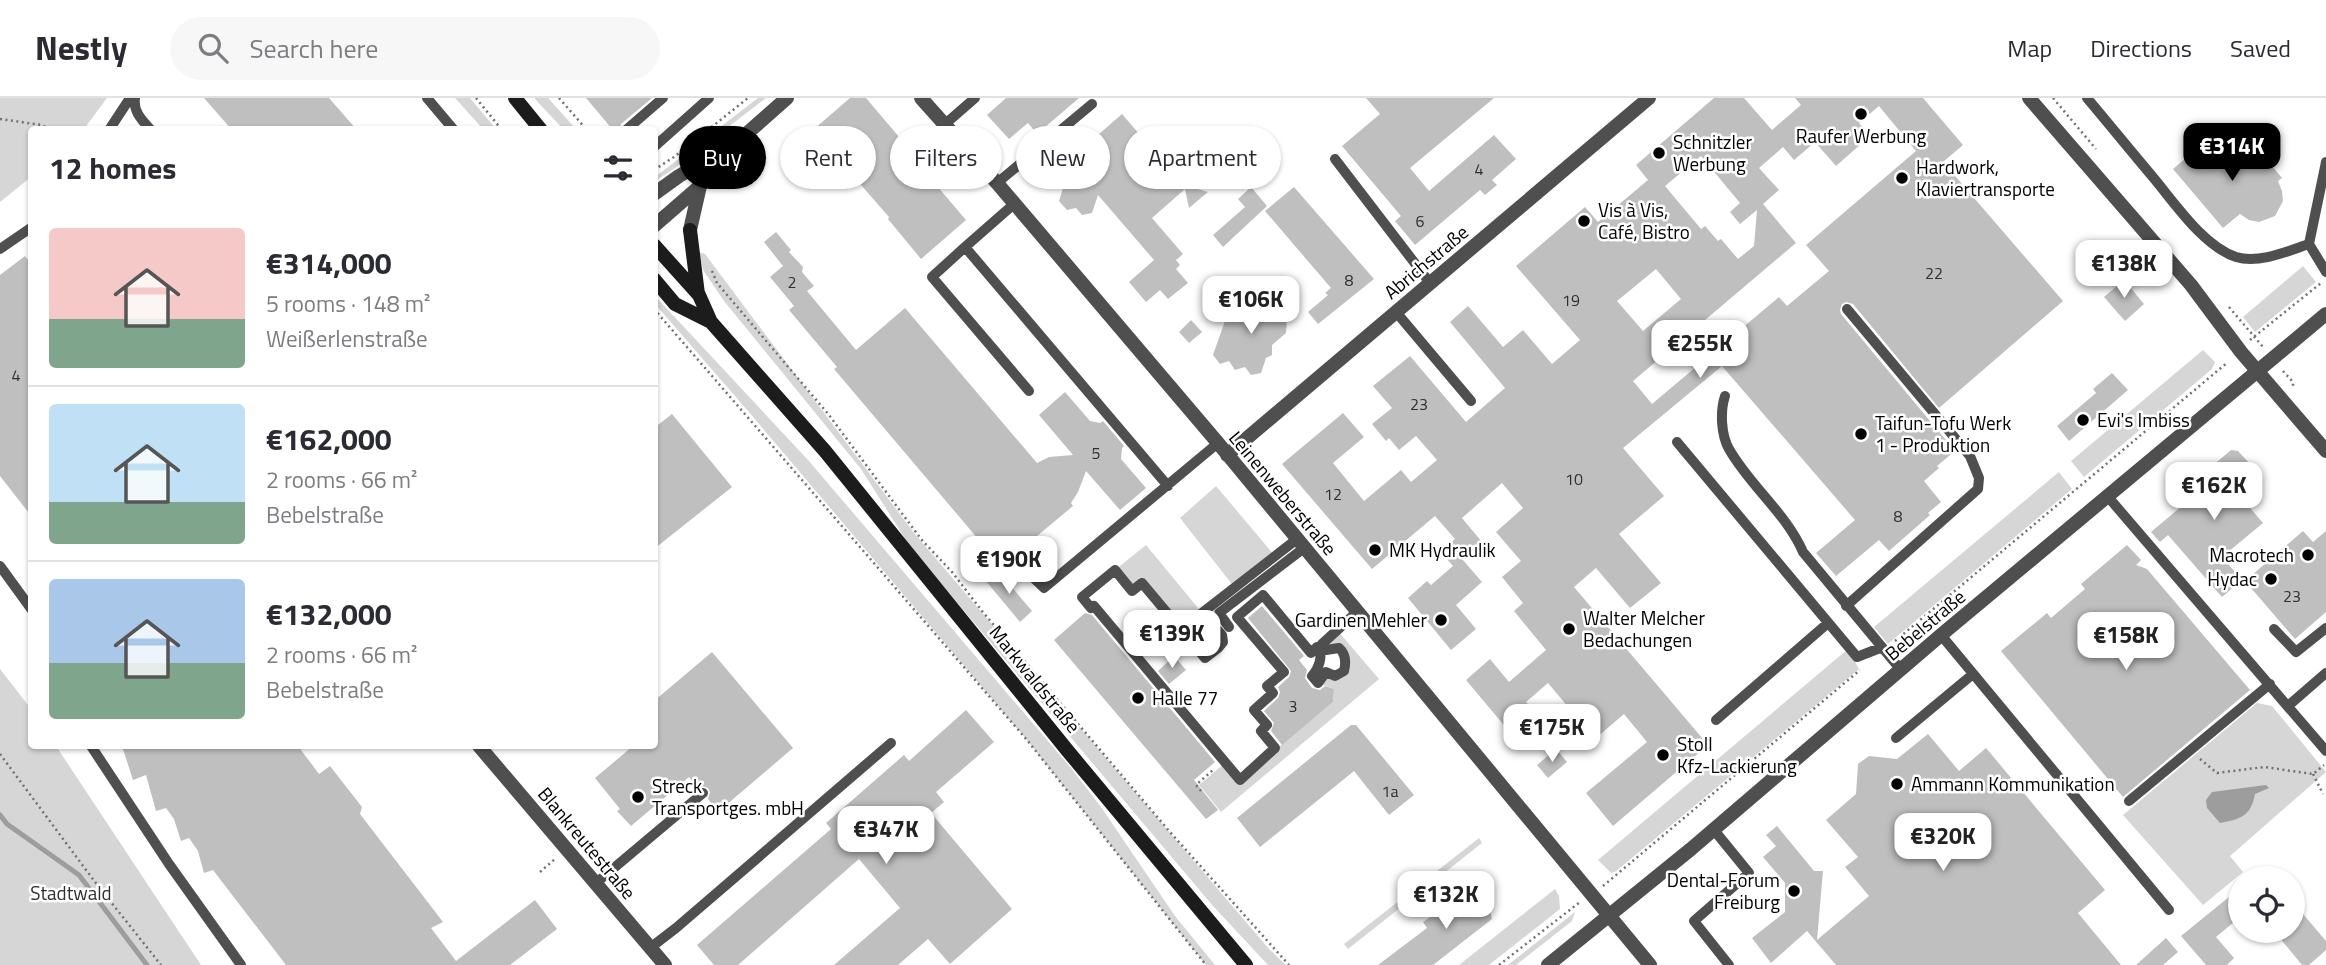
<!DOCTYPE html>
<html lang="en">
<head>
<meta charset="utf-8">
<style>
	body { margin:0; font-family:"Titillium Web",sans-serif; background:#f7f7f7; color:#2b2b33; height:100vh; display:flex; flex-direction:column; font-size:26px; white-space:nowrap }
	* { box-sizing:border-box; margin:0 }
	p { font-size:23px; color:#7c7c81 }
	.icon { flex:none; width:38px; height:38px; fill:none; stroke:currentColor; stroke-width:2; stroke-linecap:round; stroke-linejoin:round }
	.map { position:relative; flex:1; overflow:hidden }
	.side { position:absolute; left:28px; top:28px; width:630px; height:623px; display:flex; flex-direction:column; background:#fff; border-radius:7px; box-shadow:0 2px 5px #0004 }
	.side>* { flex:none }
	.top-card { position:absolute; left:679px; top:28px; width:665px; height:63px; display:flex; gap:14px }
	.fabs { position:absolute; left:2228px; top:768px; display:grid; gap:14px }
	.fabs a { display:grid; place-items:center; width:77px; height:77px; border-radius:50%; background:#fff; box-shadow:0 2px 5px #0004; font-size:35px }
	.price { position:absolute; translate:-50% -60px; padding:0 16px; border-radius:14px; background:#fff; color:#222; font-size:23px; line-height:46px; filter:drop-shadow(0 2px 4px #0008) }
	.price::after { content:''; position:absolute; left:50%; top:42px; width:21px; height:16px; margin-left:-10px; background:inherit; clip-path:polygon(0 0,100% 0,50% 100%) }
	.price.selected { background:#000; color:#fff }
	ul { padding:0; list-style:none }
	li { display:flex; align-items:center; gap:21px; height:175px; padding:0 21px }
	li+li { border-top:2px solid #e1e1e2 }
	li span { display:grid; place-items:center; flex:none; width:196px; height:140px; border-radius:7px; color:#555 }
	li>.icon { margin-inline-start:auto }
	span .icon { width:84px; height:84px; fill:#fffc; stroke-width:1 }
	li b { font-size:30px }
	h2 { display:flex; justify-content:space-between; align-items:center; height:84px; padding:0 21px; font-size:30px }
	.tag { padding:0 24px; border-radius:32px; background:#fff; box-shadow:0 2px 5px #0004; font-size:24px; line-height:63px }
	.tag.selected { background:#000; color:#fff }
	header { display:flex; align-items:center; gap:42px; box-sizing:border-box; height:98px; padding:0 35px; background:#fff; border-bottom:2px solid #e1e1e2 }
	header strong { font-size:33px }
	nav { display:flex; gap:38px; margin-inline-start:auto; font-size:24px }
	.search { width:490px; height:63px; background:#f7f7f7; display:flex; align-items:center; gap:18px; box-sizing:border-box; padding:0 24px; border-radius:38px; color:#7c7c81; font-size:26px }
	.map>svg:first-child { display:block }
	.green { fill:#d6d6d6 }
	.water { fill:#9d9d9d }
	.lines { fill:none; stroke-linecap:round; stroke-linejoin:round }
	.stream { stroke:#9d9d9d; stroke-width:5 }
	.building { fill:#bfbfbf; fill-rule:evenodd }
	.path { stroke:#717171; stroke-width:2.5; stroke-dasharray:2 3.5; stroke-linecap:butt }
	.service { stroke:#4f4f4f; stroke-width:10 }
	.minor { stroke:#4f4f4f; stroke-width:14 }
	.tertiary { stroke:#4f4f4f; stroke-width:14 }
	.secondary { stroke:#1c1c1c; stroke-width:14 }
	.poi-dot { fill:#000; stroke:#fff; stroke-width:2.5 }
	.labels { text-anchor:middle; stroke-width:5; stroke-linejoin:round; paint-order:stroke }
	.number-label { font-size:16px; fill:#303030 }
	.poi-label { font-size:19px; fill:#000; stroke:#fff; text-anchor:start }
	.street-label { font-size:19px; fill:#000; stroke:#fff }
	.park-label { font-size:19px; fill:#2d2d2d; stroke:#fff }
</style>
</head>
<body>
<header>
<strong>Nestly</strong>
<div class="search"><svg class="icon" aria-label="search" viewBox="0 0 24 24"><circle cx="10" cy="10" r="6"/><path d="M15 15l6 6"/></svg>Search here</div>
<nav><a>Map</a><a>Directions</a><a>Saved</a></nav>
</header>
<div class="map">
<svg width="2326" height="867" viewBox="0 0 2326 867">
	<rect width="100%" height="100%" fill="#fff"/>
	<path class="green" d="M0 0H107L84 31 32 32 31 79 0 104Z
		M455 0H470L496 31H483Z
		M534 0H548L576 31H563Z
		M758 0H766L675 70 655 83V79Z
		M699 154 705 156 914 435 1269 851 1286 867H1268L1213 808 911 450 861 371 724 203 703 172Z
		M2303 168 2316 184 2255 234 2243 219Z
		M655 198 808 362 1071 670 1101 709 1175 818 1215 867H1206L1027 642 748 313 655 206Z
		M2203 252 2215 264 2212 271 2084 379 2071 363Z
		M2059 374 2072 391 1888 546 1874 529Z
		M1216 388 1275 458 1235 490 1180 420Z
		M1146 447 1222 539 1205 560 1143 486 1132 493 1115 472Z
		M1337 532 1379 581 1221 714 1199 687 1226 664 1240 681 1333 604 1334 591 1318 585 1326 574 1340 576 1344 558 1322 546Z
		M1848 551 1859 571 1615 774 1611 775 1598 762Z
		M0 571 31 611 32 648H56L201 867H0Z
		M2257 605 2272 608 2326 674 2230 758 2243 774 2203 807 2123 717Z
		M1479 740 1482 745 1348 851 1344 846Z
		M1555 791 1559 798 1560 811 1489 867H1459Z
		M1575 814 1572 823 1516 867H1508Z"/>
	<path class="water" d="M2266 687 2269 690 2255 696C2251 718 2241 721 2220 725L2207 710 2206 702 2212 694Z"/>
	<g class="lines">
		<path class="stream" d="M0 717 7 726 79 777 147 867"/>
	</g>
	<path class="building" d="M204 0H329L357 32H232Z
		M586 0H652L621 26 619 32H613Z
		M850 0H866L922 66 920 68 966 122 921 161 888 121 889 119 813 32Z
		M1006 0H1079L1037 36 1028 25 1009 41 987 17Z
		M1366 0H1494L1410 70 1429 93 1494 37 1516 61 1492 82 1497 87 1485 97 1480 92 1415 147 1395 123 1401 118 1342 48 1380 16Z
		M1714 0H1744L1772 32 1801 7 1795 0H1923L1963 47 1943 64 2063 203 1939 310 1853 206 1846 204 1842 206 1840 212 1841 216 1955 353 1937 368 1939 370 1924 383 1941 404 1928 415 1930 417 1889 453 1879 442 1836 478 1816 455 1855 422 1722 268 1623 350 1664 398 1619 436 1661 485 1630 510 1596 470 1574 489 1708 647 1613 728 1586 695 1647 644 1624 616 1595 641 1548 585 1526 604 1533 611 1508 632 1466 582 1490 561 1509 584 1546 552 1514 513 1523 505 1502 479 1521 463 1496 434 1523 410 1502 385 1462 420 1482 444 1462 461 1482 484 1456 507 1476 531 1451 552 1408 500 1427 483 1431 487 1453 468 1440 453 1455 441 1435 418 1372 471 1282 366 1343 315 1364 339 1333 365 1364 403 1401 372 1411 384 1437 362 1416 338 1399 352 1389 340 1386 343 1372 326 1392 310 1373 288 1410 258 1466 324 1505 290 1450 224 1468 208 1503 249 1523 232 1552 266 1580 242 1516 168 1585 109 1598 124 1648 82 1636 67ZM1879 8 1916 53 1806 147 1829 173 1787 208 1779 199 1652 306 1633 283 1796 145 1763 106 1779 92 1759 70 1783 49 1794 62 1815 44 1836 68 1870 38 1859 25ZM1701 58 1740 105 1730 114 1740 126 1757 112 1754 148 1738 161 1721 141 1718 143 1705 128 1701 131 1665 88ZM1656 171 1681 201 1643 233 1617 203Z
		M1122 16 1171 73 1204 45 1222 66 1194 90 1208 94 1189 110 1185 91 1152 120 1183 156 1176 162 1180 167 1176 171 1188 185 1168 201 1160 192 1146 204 1129 184 1154 162 1098 97 1092 115 1082 117 1076 110 1067 112 1059 103 1064 87 1048 89 1040 81 1044 71 1054 69 1057 60 1076 56Z
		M2212 38 2233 64 2253 46 2282 80 2278 83 2282 93 2283 103 2275 118 2259 124 2249 122 2240 116 2223 130 2173 71Z
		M1254 44 1271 65 1259 75 1242 54Z
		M1251 89 1267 108 1223 149 1213 137 1245 109 1238 101Z
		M1294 89 1374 181 1318 226 1308 214 1328 197 1325 195 1331 190 1265 113Z
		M776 134 791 152 789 154 803 169 802 174 814 188 807 193 856 252 905 210 1037 365 1049 359 1073 357 1039 317 1065 294 1090 323 1100 325 1103 323 1124 348 1122 350 1121 361 1146 390 1120 412 1086 373 1078 394 1071 405 1073 408 1001 468 834 271 837 269 789 212 794 208 770 179 783 168 764 144Z
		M25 158 32 167V419L0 378V177Z
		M2124 182 2144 206 2125 223 2104 199Z
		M1257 200 1272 202 1287 220 1286 235 1272 247V257L1266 260 1261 275 1251 277 1245 269 1235 272 1229 263 1220 266 1213 257 1226 220 1236 219Z
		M1191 222 1202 234 1189 245 1179 234Z
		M2112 275 2128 292 2069 343 2057 328 2096 295 2093 291Z
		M672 316 732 389 654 451V330Z
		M2231 352 2238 353 2252 368 2251 375 2233 390 2263 425 2222 459 2242 482 2222 499 2168 437 2160 444 2151 434 2202 391 2204 375Z
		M2303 433 2313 444 2326 433V514L2295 541 2245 483Z
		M2127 447 2141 462 2136 467 2147 471 2250 592 2123 699 2001 553 2047 515 2051 520 2085 491 2081 486Z
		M997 472 1032 513 1020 524 985 482Z
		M1262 508 1304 558 1299 562 1307 572 1305 580 1312 590 1320 592 1325 588 1334 591 1333 604 1282 647 1271 633 1274 625 1264 613 1278 600 1280 594 1278 589 1289 579 1291 573 1248 520Z
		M1085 515 1092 517 1215 664 1194 682 1218 712 1206 721 1054 542Z
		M712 554 793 650 718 714 708 701 710 694 708 690 702 688 698 690 689 679 631 728 617 713 620 711 595 680 633 648H654V603Z
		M1174 558 1186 572 1169 586 1158 573Z
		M966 612 994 644 936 694 944 704 931 715 1012 811 950 866 928 841 898 867H834L900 810 859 761 738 867H714L697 847 831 731 826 725 904 657 909 663Z
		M1351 627H1356L1414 697 1389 717 1354 673 1260 749 1237 720Z
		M1928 636 1959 673 1986 650 2105 792 2078 815 2121 867H1836L1807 833 1771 865 1752 840 1785 814V785L1763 759 1776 748 1766 737 1777 728 1814 773H1823L1817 842 1869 798 1845 769 1858 759 1826 722 1856 696 1858 666 1869 658 1897 661Z
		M122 648H298L319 676 330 668 362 709 360 716 443 824 431 830 456 863 535 802 557 831 510 867H286L213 772 204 775 198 753 189 740 181 743 174 721 166 710 156 713 146 677 133 682Z
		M1556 651 1567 664 1548 680 1537 667Z
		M1487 782 1488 797 1493 801 1490 812 1492 821 1433 867H1378L1427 830 1423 824 1436 815 1440 819Z
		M2240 790V819L2216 839 2234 860 2227 867H2206L2181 838Z
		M2303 816 2326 843V852L2309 867H2302L2274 833H2292V825Z
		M2166 840 2178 854 2163 867H2136Z"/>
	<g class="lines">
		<path class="path" d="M476 0 502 32
			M559 0 587 32
			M2053 0 2096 51
			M0 21 42 27 50 32
			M654 72 674 59 748 0
			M712 173 717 185 829 317 921 441 952 474 982 513 1170 734 1289 867
			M2229 209 2263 249
			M654 211 1027 642 1206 867
			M2250 242 2321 185
			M2283 273 2293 284V290
			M1895 543 2228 264
			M0 656 95 784 161 867
			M2200 661 2217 675 2264 669 2313 676 2324 667
			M2313 676 2323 696
			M1201 693 1196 687 1214 671
			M540 774 556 760
			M1603 788 1860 572
			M1499 867 1580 804"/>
		<path class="service" d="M135 0C133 14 142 22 151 32
			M427 0 454 32
			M2087 0C2109 26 2130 52 2152 78 2174 104 2203 148 2236 159 2259 166 2288 153 2309 146
			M944 27 975 0
			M109 32 130 0
			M626 32 663 0
			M654 49 709 0
			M1335 61 1430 185
			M2326 64 2309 146 2326 174
			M997 85 1092 6
			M1014 106 965 149 1168 388
			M965 149 932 179 1029 293
			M0 151 32 129
			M1396 214 1471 303
			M1725 298C1720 313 1721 337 1729 351 1750 388 1786 415 1803 454L1901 572
			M1677 344 1857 559 1880 550
			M2109 400 2326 653
			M1297 441 1357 514 1322 546 1326 552 1339 550C1346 556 1346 565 1344 573L1335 578 1326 574 1318 585 1312 578C1319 570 1324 557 1317 549L1311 555 1263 497 1237 519 1284 574 1267 588 1273 595 1254 612 1267 627 1261 633 1275 650 1240 682 1094 508 1091 510 1082 499 1115 472 1132 493 1142 485 1205 560 1218 550 1223 544 1222 537 1202 515Z
			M1020 467 1044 490 1218 345
			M0 468 32 512
			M1846 508 1978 391 1979 380 1970 358 1847 211
			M1229 529 1219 515 1304 450
			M2274 531 2296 554 2326 530
			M1941 537 2169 812
			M2288 608 2326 575
			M1716 622 1828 525
			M1896 640 1973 576
			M91 648 169 766 241 867
			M2129 703 2270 586
			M1714 732 1749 775 1694 823 1729 867
			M596 785 703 695
			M650 850 676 830 891 645"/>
		<path class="minor" d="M921 0 997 85 1218 345 1650 867
			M2029 0 2191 187 2241 254 2326 353
			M654 96 679 78 726 51
			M654 128 700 88 736 45 787 0
			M690 132 700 88
			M1227 357 1649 0
			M479 648 665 867"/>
		<path class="tertiary" d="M1548 867 1691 751 1941 537 2326 216"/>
		<path class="secondary" d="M515 0 541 32
			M690 132 698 196
			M654 147 699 197 711 224 825 353 1067 652 1246 867
			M654 181 675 206 711 224"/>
	</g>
	<g class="poi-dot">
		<circle cx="1861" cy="16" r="7"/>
		<circle cx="1659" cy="55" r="7"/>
		<circle cx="1902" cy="80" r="7"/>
		<circle cx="1584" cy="123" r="7"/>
		<circle cx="2083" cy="322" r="7"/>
		<circle cx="1861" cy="336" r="7"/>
		<circle cx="1375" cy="452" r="7"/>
		<circle cx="2308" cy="457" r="7"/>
		<circle cx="2271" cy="481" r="7"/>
		<circle cx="1441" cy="522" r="7"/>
		<circle cx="1569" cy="531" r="7"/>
		<circle cx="1138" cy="600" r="7"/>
		<circle cx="1663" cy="657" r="7"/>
		<circle cx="1897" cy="686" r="7"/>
		<circle cx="638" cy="699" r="7"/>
		<circle cx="1794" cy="793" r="7"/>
	</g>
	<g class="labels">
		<g class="number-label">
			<text x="1479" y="77">4</text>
			<text x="1420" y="129">6</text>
			<text x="1934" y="181">22</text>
			<text x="1349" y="188">8</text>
			<text x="792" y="190">2</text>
			<text x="1571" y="208">19</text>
			<text x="16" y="283">4</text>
			<text x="1419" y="312">23</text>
			<text x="1096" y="361">5</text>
			<text x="1574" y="387">10</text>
			<text x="1333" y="402">12</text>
			<text x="1898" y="424">8</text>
			<text x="2292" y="504">23</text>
			<text x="1293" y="614">3</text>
			<text x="1390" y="699">1a</text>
		</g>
		<g class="poi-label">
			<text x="1861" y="45" text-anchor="middle">Raufer Werbung</text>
			<text x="1673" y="51">Schnitzler<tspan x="1673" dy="22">Werbung</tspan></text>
			<text x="1916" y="76">Hardwork,<tspan x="1916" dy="22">Klaviertransporte</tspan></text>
			<text x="1598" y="119">Vis à Vis,<tspan x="1598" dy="22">Café, Bistro</tspan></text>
			<text x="2097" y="329">Evi's Imbiss</text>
			<text x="1875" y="332">Taifun-Tofu Werk<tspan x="1875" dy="22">1 - Produktion</tspan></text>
			<text x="1389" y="459">MK Hydraulik</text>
			<text x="2294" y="464" text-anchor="end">Macrotech</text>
			<text x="2257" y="488" text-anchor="end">Hydac</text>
			<text x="1583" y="527">Walter Melcher<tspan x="1583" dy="22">Bedachungen</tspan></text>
			<text x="1427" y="529" text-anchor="end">Gardinen Mehler</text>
			<text x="1152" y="607">Halle 77</text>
			<text x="1677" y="653">Stoll<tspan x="1677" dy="22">Kfz-Lackierung</tspan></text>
			<text x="1911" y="693">Ammann Kommunikation</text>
			<text x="652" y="695">Streck<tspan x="652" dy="22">Transportges. mbH</tspan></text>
			<text x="1780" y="789" text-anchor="end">Dental-Forum<tspan x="1780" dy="22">Freiburg</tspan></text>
		</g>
		<g class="street-label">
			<text transform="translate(1426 164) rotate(-40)" y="7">Abrichstraße</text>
			<text transform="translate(1283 395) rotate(50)" y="7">Leinenweberstraße</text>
			<text transform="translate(1925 527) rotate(-40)" y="7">Bebelstraße</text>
			<text transform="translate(1035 581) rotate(51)" y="7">Markwaldstraße</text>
			<text transform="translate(587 745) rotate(50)" y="7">Blankreutestraße</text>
		</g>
		<g class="park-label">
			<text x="71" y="802">Stadtwald</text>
		</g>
	</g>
</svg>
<div class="fabs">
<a><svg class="icon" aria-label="locate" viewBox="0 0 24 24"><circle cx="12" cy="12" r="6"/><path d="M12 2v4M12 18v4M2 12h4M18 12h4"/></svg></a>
</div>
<b class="price selected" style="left:2232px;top:85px">€314K</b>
<b class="price" style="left:2124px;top:202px">€138K</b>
<b class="price" style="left:1251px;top:238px">€106K</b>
<b class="price" style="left:1700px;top:282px">€255K</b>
<b class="price" style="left:2214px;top:424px">€162K</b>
<b class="price" style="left:1009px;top:498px">€190K</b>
<b class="price" style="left:1172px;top:572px">€139K</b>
<b class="price" style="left:2126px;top:574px">€158K</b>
<b class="price" style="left:1552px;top:666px">€175K</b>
<b class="price" style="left:886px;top:768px">€347K</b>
<b class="price" style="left:1943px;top:775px">€320K</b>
<b class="price" style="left:1446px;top:833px">€132K</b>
<div class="top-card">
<a class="tag selected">Buy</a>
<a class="tag">Rent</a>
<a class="tag">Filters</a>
<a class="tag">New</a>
<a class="tag">Apartment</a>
</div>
<section class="side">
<h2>12 homes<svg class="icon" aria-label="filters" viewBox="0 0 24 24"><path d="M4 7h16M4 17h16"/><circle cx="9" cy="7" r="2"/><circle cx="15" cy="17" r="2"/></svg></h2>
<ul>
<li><span style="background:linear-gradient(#f6c9c9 65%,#7fa58c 0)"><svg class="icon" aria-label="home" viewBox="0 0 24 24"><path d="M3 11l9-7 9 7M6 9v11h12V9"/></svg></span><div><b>€314,000</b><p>5 rooms · 148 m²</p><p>Weißerlenstraße</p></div></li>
<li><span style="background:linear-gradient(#bfe0f5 70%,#7fa58c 0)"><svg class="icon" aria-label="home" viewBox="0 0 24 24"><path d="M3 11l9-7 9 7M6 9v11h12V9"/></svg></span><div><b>€162,000</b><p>2 rooms · 66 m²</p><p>Bebelstraße</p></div></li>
<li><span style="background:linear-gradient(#a9c7e8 60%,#7fa58c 0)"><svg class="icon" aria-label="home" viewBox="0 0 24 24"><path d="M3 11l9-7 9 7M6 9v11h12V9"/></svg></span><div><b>€132,000</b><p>2 rooms · 66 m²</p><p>Bebelstraße</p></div></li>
</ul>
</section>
</div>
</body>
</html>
